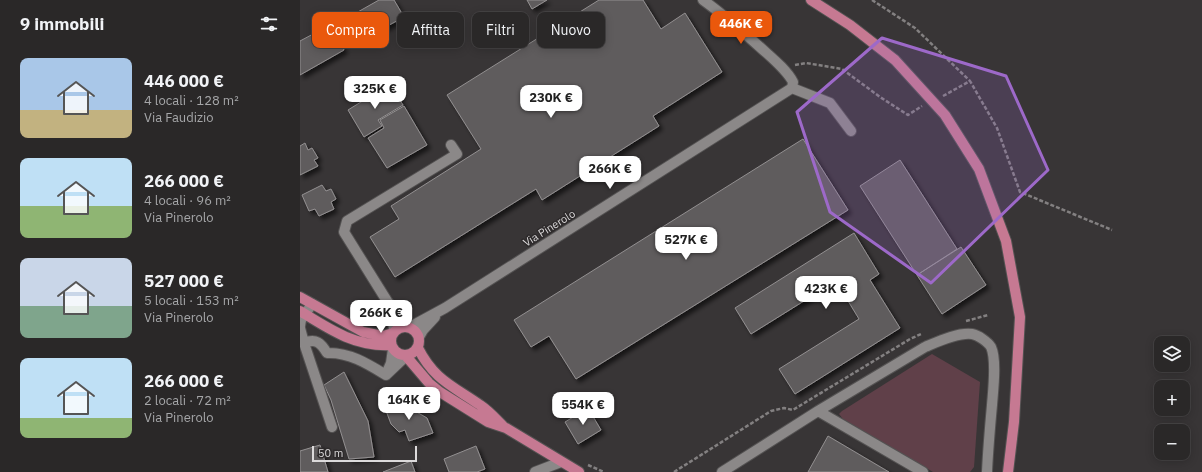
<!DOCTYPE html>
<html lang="it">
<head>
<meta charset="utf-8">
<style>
	body { margin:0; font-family:"IBM Plex Sans",sans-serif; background:#363434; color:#f1f3f6; height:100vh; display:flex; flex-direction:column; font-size:15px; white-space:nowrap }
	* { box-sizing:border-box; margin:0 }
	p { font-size:13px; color:#a5a6a8 }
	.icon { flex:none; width:22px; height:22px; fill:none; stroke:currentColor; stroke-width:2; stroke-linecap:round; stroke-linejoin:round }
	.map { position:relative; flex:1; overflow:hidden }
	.panel { display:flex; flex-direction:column; background:#2a2828; width:300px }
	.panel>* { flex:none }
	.guide { position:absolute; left:12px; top:12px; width:380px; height:36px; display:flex; gap:8px }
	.tools { position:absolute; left:854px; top:336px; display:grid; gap:8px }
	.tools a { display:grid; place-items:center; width:36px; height:36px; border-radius:8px; background:#2a2828; box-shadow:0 2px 10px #0003,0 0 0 1px #464445; font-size:20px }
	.scale { position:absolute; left:12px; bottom:10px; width:105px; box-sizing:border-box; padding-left:4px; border:2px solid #dcdadb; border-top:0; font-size:11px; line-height:14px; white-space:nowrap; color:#dcdadb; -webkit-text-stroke:3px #2e2b2c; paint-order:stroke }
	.price { position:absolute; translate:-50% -34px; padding:0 9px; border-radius:8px; background:#fff; color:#222; font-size:13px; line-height:26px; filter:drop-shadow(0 1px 2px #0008) }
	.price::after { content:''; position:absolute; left:50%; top:24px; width:12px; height:9px; margin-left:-6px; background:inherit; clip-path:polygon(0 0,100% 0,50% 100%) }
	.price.active { background:#ea580c; color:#fff }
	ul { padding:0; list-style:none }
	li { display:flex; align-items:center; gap:12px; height:100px; padding:0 20px }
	li span { display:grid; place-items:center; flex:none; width:112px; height:80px; border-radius:8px; color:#555 }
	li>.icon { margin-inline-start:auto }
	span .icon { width:48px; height:48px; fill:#fffc; stroke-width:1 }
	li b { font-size:17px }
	h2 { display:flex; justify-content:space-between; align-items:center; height:48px; padding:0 20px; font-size:17px }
	.chip { padding:0 14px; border-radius:8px; background:#2a2828; box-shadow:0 2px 10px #0003,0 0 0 1px #464445; font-size:14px; line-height:36px }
	.chip.active { background:#ea580c; color:#fff }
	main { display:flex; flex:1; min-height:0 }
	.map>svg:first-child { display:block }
	.green { fill:#604049 }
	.building { fill:#5f5c5d; stroke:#939091; filter:url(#shadow) }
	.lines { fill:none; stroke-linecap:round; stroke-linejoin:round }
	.minor-casing { stroke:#545252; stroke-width:12 }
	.major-casing { stroke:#545252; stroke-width:12 }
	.path { stroke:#838081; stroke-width:2.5; stroke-dasharray:4 2; stroke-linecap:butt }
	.minor { stroke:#8b8888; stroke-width:10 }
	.major { stroke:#c67992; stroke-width:10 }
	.marked { fill:#9d69c9; fill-opacity:0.2; stroke:#9d69c9; stroke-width:3; stroke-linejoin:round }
	.labels { text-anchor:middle; stroke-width:3; stroke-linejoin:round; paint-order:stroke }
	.street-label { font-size:11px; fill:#dcdadb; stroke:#2e2b2c }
</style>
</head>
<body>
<main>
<section class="panel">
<h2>9 immobili<svg class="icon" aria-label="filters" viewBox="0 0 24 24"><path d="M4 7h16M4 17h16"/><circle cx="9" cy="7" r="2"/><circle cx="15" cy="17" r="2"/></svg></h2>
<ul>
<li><span style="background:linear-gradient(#a9c7e8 65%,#c2b280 0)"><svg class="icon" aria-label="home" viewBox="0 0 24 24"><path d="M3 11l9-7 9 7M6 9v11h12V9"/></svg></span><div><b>446 000 €</b><p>4 locali · 128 m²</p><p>Via Faudizio</p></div></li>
<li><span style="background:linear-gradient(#bfe0f5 60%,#8fb573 0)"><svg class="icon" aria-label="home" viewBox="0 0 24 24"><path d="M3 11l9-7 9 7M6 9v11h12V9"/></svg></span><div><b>266 000 €</b><p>4 locali · 96 m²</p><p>Via Pinerolo</p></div></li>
<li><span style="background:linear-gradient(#c9d6e8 60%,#7fa58c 0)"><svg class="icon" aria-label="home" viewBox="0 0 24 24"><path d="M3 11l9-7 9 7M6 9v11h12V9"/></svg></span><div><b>527 000 €</b><p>5 locali · 153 m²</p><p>Via Pinerolo</p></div></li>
<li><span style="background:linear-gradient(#bfe0f5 75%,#8fb573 0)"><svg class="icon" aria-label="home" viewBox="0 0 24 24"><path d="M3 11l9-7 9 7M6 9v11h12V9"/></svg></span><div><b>266 000 €</b><p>2 locali · 72 m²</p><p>Via Pinerolo</p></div></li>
</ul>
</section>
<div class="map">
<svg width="902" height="472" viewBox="0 0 902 472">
	<defs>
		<filter id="shadow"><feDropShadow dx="3.5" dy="3.5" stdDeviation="2" flood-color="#0009"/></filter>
	</defs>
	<rect width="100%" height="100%" fill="#383536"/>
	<path class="green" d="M632 354 680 382 674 467 670 472H633L543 419 539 414 542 411Z"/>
	<path class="building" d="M79 0H94L104 17 69 36 56 13Z
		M227 0H247L232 9Z
		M299 0H343L361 29 385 13 422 72 353 116 359 126 242 200 236 189 95 277 70 237 99 219 91 206 181 149 147 95Z
		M30 25 44 50 0 75V41Z
		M90 84 103 105 78 120 82 126 64 137 48 110Z
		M104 106 127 145 87 168 68 138 84 128 80 120Z
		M503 139 548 210 276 379 249 336 231 347 214 320Z
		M5 143 8 150 12 148 18 158 14 160 18 166 0 175V146Z
		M600 160 657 249 617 275 560 186Z
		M22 185 26 191 31 189 36 199 31 202 34 209 19 216 15 209 9 211 2 195Z
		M554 233 579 274 570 280 600 328 495 394 479 369 559 319 536 281 451 334 435 308Z
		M661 247 686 285 642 314 617 275Z
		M44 372 68 421 74 457 49 459 31 400 24 385Z
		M101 403 127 418 133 433 109 441 105 430 99 432 91 424 85 408Z
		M288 408 301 430 278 444 265 422Z
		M528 436 589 472H508Z
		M20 445 28 472H0V451Z
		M176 446 185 469 177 472H149L144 459Z
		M111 461 115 472H83Z"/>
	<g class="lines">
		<defs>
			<path id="minor" d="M492 88 530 103 551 131
				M87 301 44 232 47 221 157 154 151 145
				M0 326 1 320 12 304
				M110 327 145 308 492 88 493 82C486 69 472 58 461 48 442 31 424 15 403 0
				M0 328 4 343 32 427
				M94 332 93 317 87 301 107 327
				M119 337 123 330 135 317
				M4 343C16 338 21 343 27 353 49 352 68 364 86 375
				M87 372 91 363 93 349
				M86 375 106 356
				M518 411 623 472
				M235 472 261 462
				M422 472 518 411 625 347C637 342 658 332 672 334 678 335 688 342 691 347 697 360 693 391 692 405 690 427 688 450 687 472"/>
			<path id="major" d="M511 0 550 25 595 60 645 115 679 169 706 241 720 317 714 422 708 472
				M0 297 63 332 83 336 93 333
				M0 311C29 329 55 347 91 345
				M91 341a14 14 0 1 1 28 0a14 14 0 1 1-28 0Z
				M118 348C134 380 153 386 180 405 189 411 196 419 203 426
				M106 356 129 383 140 392 188 422 206 428 279 472"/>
		</defs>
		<use href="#minor" class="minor-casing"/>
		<use href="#major" class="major-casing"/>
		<path class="path" d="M572 0 615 28 670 81
			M495 65 506 63 542 69 580 97 608 115 622 106
			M643 96 670 81 697 128 720 192 812 230
			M666 321 688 315
			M288 465 304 472
			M374 472 471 411 484 408 493 410 501 405 610 339 621 334"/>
		<use href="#minor" class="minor"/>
		<use href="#major" class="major"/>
	</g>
	<path class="marked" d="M582 38 706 76 748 170 631 283 530 212 497 112Z"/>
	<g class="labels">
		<g class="street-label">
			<text transform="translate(249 228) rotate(-32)" y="4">Via Pinerolo</text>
		</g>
	</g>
</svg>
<div class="tools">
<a><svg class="icon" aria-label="layers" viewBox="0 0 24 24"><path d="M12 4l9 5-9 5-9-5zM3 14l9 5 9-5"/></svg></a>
<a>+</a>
<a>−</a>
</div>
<div class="scale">50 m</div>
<b class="price active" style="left:441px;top:45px">446K €</b>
<b class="price" style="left:75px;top:110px">325K €</b>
<b class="price" style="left:251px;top:119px">230K €</b>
<b class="price" style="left:310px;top:190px">266K €</b>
<b class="price" style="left:386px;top:261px">527K €</b>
<b class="price" style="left:526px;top:310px">423K €</b>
<b class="price" style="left:81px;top:334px">266K €</b>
<b class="price" style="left:109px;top:421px">164K €</b>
<b class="price" style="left:283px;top:426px">554K €</b>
<div class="guide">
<a class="chip active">Compra</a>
<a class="chip">Affitta</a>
<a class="chip">Filtri</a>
<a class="chip">Nuovo</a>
</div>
</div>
</main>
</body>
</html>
